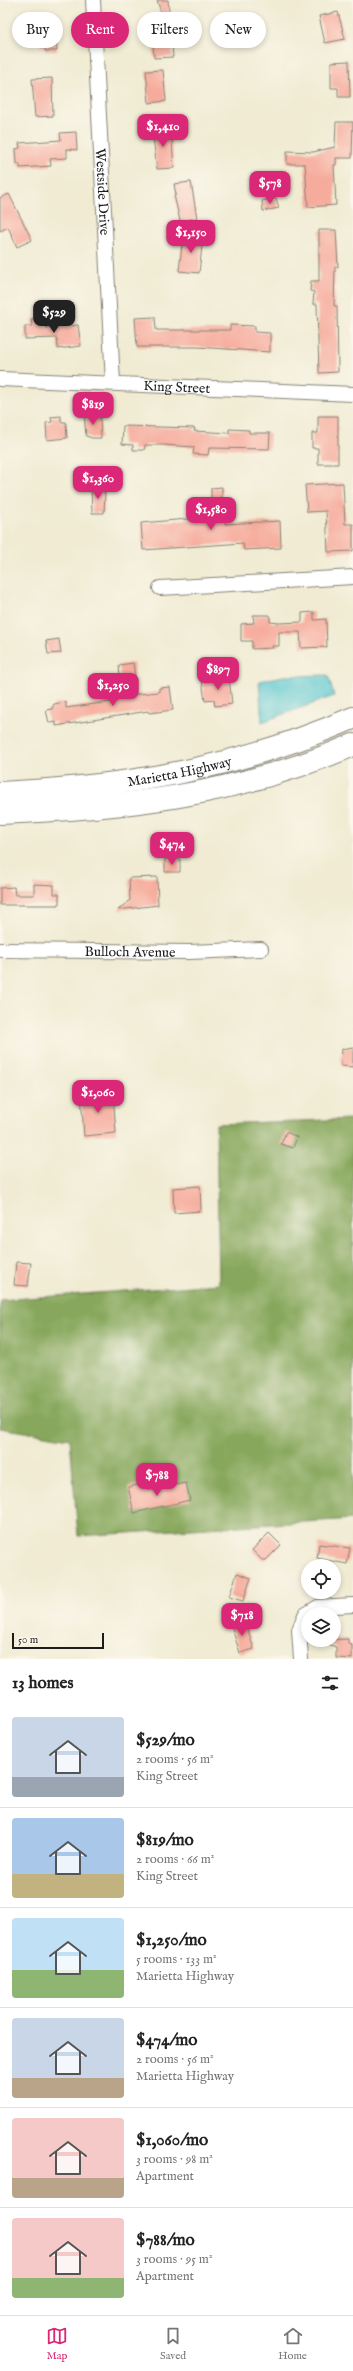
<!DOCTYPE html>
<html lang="en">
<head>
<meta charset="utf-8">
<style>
	body { margin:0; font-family:"IM FELL English",serif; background:#f2f2f2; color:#222; height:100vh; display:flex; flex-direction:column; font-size:15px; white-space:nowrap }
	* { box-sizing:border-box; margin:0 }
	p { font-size:13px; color:#767676 }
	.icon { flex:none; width:22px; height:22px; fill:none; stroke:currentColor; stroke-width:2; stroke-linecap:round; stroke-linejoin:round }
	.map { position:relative; height:1659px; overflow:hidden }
	.sheet { display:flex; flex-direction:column; background:#fff; flex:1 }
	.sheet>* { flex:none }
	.banner { position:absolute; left:12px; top:12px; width:329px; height:36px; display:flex; gap:8px }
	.tools { position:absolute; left:301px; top:1559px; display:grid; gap:8px }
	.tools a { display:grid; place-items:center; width:40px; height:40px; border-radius:50%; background:#fff; box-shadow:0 2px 6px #0003; font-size:20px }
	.scale { position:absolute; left:12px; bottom:10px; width:92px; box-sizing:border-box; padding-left:4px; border:2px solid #1c1c1c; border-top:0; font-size:11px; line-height:14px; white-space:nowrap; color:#1c1c1c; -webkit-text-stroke:3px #fbf7ec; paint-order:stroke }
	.price { position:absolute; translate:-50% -34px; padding:0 9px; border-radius:8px; background:#db2777; color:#fff; font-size:13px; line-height:26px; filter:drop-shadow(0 1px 2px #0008) }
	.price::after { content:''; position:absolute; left:50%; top:24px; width:12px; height:9px; margin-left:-6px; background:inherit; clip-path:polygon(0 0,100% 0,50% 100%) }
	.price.active { background:#222; color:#fff }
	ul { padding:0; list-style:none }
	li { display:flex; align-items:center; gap:12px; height:100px; padding:0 12px }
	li+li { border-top:1px solid #e0e0e0 }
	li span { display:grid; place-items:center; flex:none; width:112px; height:80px; border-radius:4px; color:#555 }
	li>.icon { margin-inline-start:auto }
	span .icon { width:48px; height:48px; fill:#fffc; stroke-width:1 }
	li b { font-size:17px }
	h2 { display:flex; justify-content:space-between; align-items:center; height:48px; padding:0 12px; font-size:17px }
	.tag { padding:0 14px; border-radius:18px; background:#fff; box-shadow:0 2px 6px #0003; font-size:14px; line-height:36px }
	.tag.active { background:#db2777; color:#fff }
	.tabs { display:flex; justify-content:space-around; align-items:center; height:56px; border-top:1px solid #e0e0e0; background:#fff; font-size:11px; color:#767676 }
	.tabs a { display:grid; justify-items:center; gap:2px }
	.tabs .active { color:#db2777 }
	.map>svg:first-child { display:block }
	.forest { fill:#87a75c; stroke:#52623c }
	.water { fill:#59c6ce; stroke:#3a7175 }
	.building { fill:#f6ac9c }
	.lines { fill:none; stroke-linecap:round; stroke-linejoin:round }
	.minor-casing { stroke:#868477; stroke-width:16 }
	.trunk-casing { stroke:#868477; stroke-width:24 }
	.minor { stroke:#fff; stroke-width:14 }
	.trunk { stroke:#fff; stroke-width:22 }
	.labels { text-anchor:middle; stroke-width:3; stroke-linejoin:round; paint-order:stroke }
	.street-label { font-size:14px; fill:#1c1c1c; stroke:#fbf7ec }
</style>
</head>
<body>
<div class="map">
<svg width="353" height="1659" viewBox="0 0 353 1659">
	<rect width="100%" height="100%" fill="#fbf7ec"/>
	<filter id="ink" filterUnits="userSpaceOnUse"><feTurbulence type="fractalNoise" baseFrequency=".025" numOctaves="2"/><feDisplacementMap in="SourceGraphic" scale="8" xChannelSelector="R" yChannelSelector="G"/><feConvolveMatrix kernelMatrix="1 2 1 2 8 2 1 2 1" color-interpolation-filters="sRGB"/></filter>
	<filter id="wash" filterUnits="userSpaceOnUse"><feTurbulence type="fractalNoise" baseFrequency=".012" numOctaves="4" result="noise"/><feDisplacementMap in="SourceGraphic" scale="16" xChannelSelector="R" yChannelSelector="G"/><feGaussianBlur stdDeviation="0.9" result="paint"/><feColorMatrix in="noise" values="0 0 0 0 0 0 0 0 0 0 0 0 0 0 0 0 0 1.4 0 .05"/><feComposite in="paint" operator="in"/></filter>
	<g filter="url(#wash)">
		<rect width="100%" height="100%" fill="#f0ebd2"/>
		<path class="forest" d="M353 1119V1519L78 1536 70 1439 0 1428V1300L219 1284 216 1124Z"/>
		<path class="water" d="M328 675 334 696 262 722 259 681 283 676Z"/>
		<g id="blocks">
			<path class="building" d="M157 0H168L173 57 154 58 151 17 162 16Z
				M338 12 345 39 325 43 319 16Z
				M56 28 57 51H45V46L41 47V29Z
				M349 61 350 97H338V88H331V62Z
				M163 70 166 101 149 103 146 71Z
				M52 78 53 116 35 117 32 79Z
				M336 122H353L352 158H336V165H334L336 205 308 207 305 164H287V151L313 152 335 147Z
				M171 128 174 168 157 169 152 129Z
				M76 132 77 150 67 149V158L50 159 51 166 20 168V164H17L16 149 20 148 19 143 61 140 60 133Z
				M191 182 197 218 180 221 174 195H176L174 184Z
				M9 194 32 240 17 247 8 227 0 231V198Z
				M276 198 279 208 263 211 262 201Z
				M319 230H336L338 267H335L334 306H337L338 372 319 373 317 304H313L314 292 310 291 311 281H319Z
				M183 235 203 237 199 273 179 271Z
				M155 317 156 330H230V325L255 326V332L270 333V352L197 347H137L135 318Z
				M46 318V328L78 325 81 346 58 349 57 338 25 339V326H32L31 319Z
				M94 413V417H100L101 438H92L86 436 84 414Z
				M61 416V422H66L67 438 47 440 46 423 52 422 51 417Z
				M318 416H338V464H318V448H312V433H318Z
				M123 426 195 428 194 431 229 433V429L249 430V433H270L269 449 209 448 208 455 193 454 194 447 163 445H145L144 450H133V445L122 444Z
				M343 483 345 524H353V551L328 552 326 511 307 512 305 485Z
				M91 487H103V492H105L104 513H92Z
				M222 487V516H225V524L280 521 281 548 244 550 243 543 143 550 141 523 211 517V488Z
				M314 612V620L326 619 327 647 301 648 300 632H279V646H272L273 648 252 649V641H241V624L254 623 253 615H270V622L279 623 302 622V613Z
				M59 639 61 653 48 654 46 641Z
				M133 663 135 676 120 678 119 665Z
				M229 677 232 704 215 706 214 700 205 701 202 680Z
				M127 681 129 695 159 692V688L170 687 173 710 149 713 148 711 56 726V722L49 723 46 710 52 709 54 704 66 702V708L117 701Z
				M165 859H180V872H165Z
				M157 877 158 905 118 910 130 900 129 878Z
				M34 884 54 885V894H59V905H0V888L14 887 15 895H34Z
				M353 1047V1067L341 1066 342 1049Z
				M113 1093 116 1133 84 1136 81 1095Z
				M286 1132 297 1137 293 1148 281 1144Z
				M200 1186 201 1211 174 1213 173 1188Z
				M16 1262 31 1263 28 1286 14 1285Z
				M147 1483 149 1490 186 1483 190 1500 134 1513 128 1487Z
				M269 1533 281 1545 266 1560H262L252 1550Z
				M319 1544 350 1548 347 1564 317 1558Z
				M237 1573 251 1578 243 1601 229 1597Z
				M245 1621 254 1649 240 1653 231 1625Z
				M348 1639V1644L352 1645V1659L336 1658V1647L317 1640Z"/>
		</g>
	</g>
	<g filter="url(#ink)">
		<use href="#blocks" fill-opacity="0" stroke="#868477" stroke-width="1"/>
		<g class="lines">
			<defs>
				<g id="minor">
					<path id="s1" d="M93 0 113 383"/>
					<path id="s2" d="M0 379 353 394"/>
					<path d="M160 588 353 577"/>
					<path id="s3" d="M0 950 190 952 261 949"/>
					<path d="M301 1659 299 1630 305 1615 318 1607 353 1605"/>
				</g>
				<g id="trunk">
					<path id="s4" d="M0 793C127 787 235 769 353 718"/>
					<path d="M0 813C124 808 237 795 353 745"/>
				</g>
			</defs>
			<use href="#minor" class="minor-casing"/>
			<use href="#trunk" class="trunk-casing"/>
			<use href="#minor" class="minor"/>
			<use href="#trunk" class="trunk"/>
		</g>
	</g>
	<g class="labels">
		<g class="street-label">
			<text dy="5" stroke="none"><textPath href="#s1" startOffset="192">Westside Drive</textPath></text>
			<text dy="5" stroke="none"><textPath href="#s2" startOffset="177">King Street</textPath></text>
			<text dy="5" stroke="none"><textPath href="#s4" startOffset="181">Marietta Highway</textPath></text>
			<text dy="5" stroke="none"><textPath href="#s3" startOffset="130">Bulloch Avenue</textPath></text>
		</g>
	</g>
</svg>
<div class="tools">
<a><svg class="icon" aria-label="locate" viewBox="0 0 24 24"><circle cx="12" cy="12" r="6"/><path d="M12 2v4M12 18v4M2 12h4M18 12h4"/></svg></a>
<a><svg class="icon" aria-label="layers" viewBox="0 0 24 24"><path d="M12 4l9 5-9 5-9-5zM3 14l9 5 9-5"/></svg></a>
</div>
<div class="scale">50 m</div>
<b class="price" style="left:163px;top:148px">$1,410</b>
<b class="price" style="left:270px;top:205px">$578</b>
<b class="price" style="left:191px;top:254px">$1,150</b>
<b class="price active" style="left:54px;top:334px">$529</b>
<b class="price" style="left:93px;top:426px">$819</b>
<b class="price" style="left:98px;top:500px">$1,360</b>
<b class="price" style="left:211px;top:531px">$1,580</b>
<b class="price" style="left:218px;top:691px">$897</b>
<b class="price" style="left:113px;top:707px">$1,250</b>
<b class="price" style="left:172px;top:866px">$474</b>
<b class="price" style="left:98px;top:1114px">$1,060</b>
<b class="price" style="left:157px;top:1497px">$788</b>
<b class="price" style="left:242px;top:1637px">$718</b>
<div class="banner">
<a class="tag">Buy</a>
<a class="tag active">Rent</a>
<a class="tag">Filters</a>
<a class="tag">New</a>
</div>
</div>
<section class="sheet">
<h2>13 homes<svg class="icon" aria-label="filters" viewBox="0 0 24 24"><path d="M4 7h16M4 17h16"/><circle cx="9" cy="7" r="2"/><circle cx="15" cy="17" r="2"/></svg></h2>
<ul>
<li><span style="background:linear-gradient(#c9d6e8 75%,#9aa5b1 0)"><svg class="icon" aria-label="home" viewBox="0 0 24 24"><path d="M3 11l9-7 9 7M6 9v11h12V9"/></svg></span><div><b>$529/mo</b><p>2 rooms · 56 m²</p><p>King Street</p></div></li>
<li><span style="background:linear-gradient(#a9c7e8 70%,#c2b280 0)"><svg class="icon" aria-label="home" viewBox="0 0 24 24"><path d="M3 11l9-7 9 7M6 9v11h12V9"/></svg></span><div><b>$819/mo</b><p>2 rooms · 66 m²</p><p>King Street</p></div></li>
<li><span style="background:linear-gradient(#bfe0f5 65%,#8fb573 0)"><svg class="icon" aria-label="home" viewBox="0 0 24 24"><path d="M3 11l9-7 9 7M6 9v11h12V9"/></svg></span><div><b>$1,250/mo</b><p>5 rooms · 133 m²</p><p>Marietta Highway</p></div></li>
<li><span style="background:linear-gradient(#c9d6e8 75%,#b9a48a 0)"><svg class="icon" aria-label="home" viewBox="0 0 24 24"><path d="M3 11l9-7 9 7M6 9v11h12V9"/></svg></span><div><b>$474/mo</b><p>2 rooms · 56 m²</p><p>Marietta Highway</p></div></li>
<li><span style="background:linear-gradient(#f6c9c9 75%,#b9a48a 0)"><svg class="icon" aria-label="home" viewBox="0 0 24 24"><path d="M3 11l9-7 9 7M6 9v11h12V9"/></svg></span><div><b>$1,060/mo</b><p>3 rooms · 98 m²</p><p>Apartment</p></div></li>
<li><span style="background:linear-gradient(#f6c9c9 75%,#8fb573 0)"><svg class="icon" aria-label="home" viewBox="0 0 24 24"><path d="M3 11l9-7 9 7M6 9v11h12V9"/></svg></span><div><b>$788/mo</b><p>3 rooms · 95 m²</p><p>Apartment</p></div></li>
</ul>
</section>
<nav class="tabs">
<a class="active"><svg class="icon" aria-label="map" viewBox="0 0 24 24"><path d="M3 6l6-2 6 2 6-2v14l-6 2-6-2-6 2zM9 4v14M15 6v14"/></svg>Map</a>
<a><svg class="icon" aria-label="saved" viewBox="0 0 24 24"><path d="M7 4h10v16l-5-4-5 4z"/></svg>Saved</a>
<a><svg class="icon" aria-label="home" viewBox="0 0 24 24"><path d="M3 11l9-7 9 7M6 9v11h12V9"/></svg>Home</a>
</nav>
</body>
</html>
